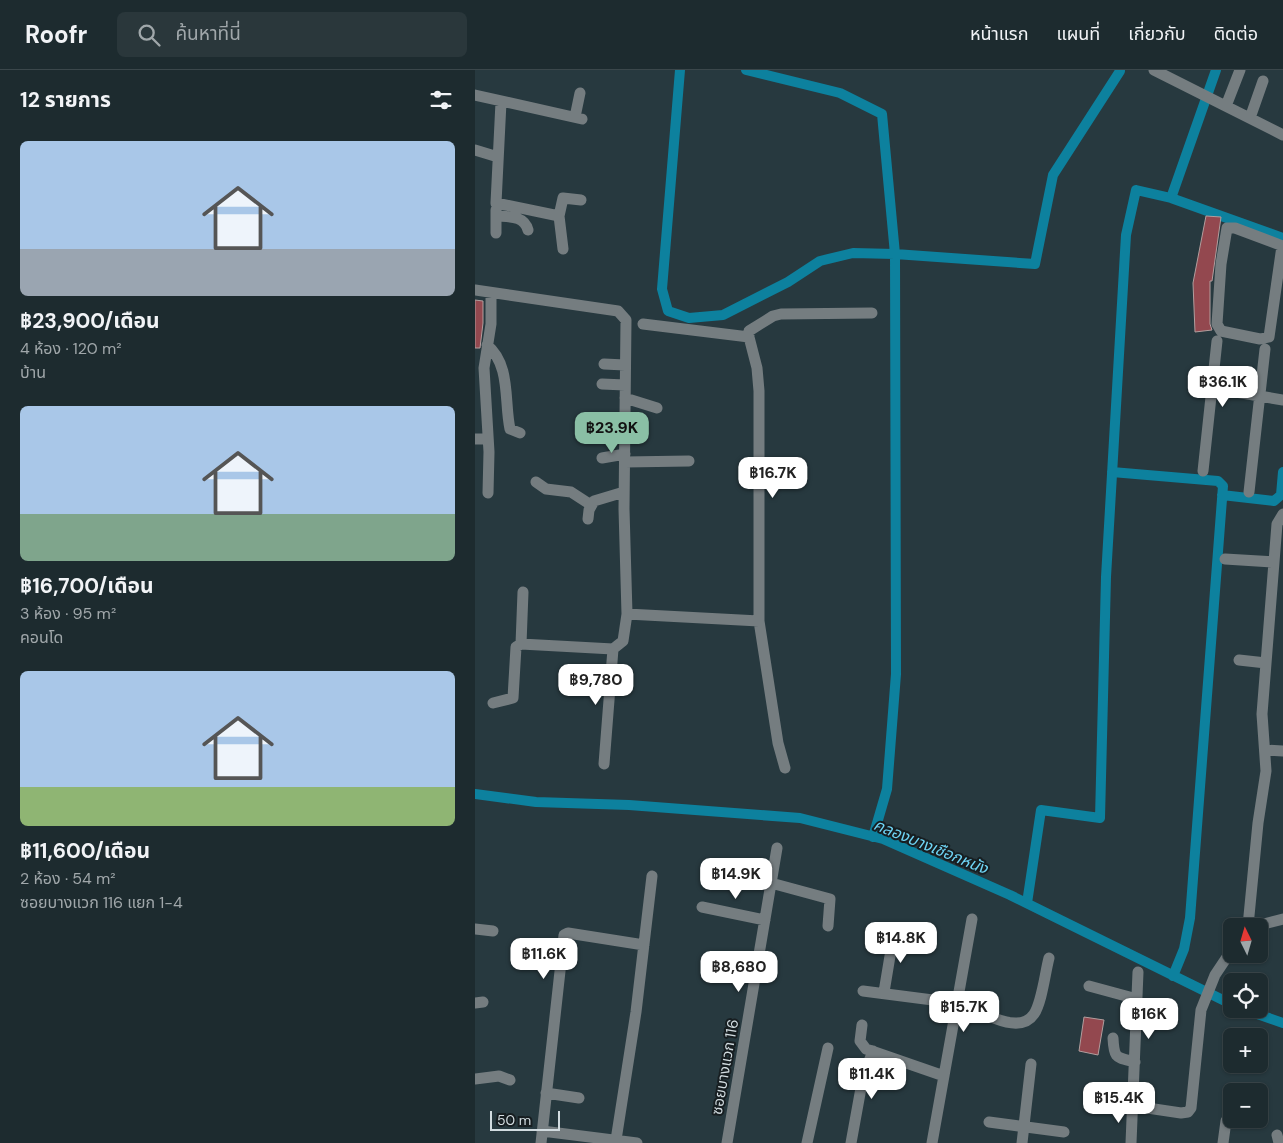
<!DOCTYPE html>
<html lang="th">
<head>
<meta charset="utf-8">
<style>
	body { margin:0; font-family:"DM Sans","Noto Sans Thai",sans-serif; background:#2a373b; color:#f1f3f6; height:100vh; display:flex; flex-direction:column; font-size:19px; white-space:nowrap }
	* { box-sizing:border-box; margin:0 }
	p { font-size:16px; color:#a0a7aa }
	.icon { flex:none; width:28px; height:28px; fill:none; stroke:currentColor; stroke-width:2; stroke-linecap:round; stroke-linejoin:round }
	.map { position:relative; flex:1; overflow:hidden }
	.side { display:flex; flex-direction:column; background:#1d2b2f; width:475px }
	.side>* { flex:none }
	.needle { width:32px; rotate:355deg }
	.tools { position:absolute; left:748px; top:848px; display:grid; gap:10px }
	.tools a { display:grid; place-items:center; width:45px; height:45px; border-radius:8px; background:#1d2b2f; box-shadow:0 1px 4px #0004,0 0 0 1px #3b474b; font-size:25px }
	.scale { position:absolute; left:15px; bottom:12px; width:70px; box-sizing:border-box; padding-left:5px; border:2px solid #d2dce0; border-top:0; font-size:14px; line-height:18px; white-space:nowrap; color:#d2dce0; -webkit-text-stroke:4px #171e21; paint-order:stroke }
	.price { position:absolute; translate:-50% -42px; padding:0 11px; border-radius:10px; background:#fff; color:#222; font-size:16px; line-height:32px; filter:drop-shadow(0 1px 2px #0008) }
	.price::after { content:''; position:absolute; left:50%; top:30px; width:15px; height:11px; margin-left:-8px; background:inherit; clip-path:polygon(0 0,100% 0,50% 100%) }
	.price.on { background:#8abfa5; color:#111 }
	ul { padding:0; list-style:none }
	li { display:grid; align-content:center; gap:10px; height:265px; padding:0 20px }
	li span { display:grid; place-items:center; height:155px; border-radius:8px; color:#555 }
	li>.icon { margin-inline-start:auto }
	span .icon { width:90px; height:90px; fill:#fffc; stroke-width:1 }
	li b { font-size:21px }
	h2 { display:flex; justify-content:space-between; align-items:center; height:60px; padding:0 20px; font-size:21px }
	header { display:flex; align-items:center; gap:30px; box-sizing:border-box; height:70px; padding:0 25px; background:#1d2b2f; border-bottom:1px solid #3b474b }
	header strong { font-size:24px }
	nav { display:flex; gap:28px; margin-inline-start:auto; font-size:18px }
	.search { width:350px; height:45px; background:#2a373b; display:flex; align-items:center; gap:12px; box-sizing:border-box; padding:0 18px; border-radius:8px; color:#a0a7aa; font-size:19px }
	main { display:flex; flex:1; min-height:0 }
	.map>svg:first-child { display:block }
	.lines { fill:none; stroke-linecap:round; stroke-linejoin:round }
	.canal { stroke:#0d819e; stroke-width:10 }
	.building { fill:#93484f; stroke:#b29e9e }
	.minor { stroke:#757d80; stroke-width:11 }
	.labels { text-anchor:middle; stroke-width:4; stroke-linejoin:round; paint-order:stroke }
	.street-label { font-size:15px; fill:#d2dce0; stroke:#171e21 }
	.water-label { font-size:16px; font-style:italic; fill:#6fd4f4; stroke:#171e21 }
</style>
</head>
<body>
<header>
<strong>Roofr</strong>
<div class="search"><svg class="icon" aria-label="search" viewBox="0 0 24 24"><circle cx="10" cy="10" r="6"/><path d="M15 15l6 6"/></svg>ค้นหาที่นี่</div>
<nav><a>หน้าแรก</a><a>แผนที่</a><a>เกี่ยวกับ</a><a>ติดต่อ</a></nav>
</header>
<main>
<section class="side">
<h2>12 รายการ<svg class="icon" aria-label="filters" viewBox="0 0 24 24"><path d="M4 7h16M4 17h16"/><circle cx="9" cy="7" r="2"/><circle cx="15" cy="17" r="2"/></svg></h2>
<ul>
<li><span style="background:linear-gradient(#a9c7e8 70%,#9aa5b1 0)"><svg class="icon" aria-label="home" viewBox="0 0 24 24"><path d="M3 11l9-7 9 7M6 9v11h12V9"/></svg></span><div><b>฿23,900/เดือน</b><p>4 ห้อง · 120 m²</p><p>บ้าน</p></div></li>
<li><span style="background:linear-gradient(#a9c7e8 70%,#7fa58c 0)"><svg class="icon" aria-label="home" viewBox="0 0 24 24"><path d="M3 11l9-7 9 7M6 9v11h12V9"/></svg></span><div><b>฿16,700/เดือน</b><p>3 ห้อง · 95 m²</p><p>คอนโด</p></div></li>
<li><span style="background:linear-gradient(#a9c7e8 75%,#8fb573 0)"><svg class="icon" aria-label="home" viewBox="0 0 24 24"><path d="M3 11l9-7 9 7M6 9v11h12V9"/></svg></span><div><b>฿11,600/เดือน</b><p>2 ห้อง · 54 m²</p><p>ซอยบางแวก 116 แยก 1-4</p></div></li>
</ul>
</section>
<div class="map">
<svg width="808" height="1073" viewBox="0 0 808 1073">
	<rect width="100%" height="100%" fill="#27393f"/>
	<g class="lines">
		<path class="canal" d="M205 0 187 219 193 241 214 248 248 245 313 212 345 191 378 183 420 184 560 194 578 105 645 1
			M271 0 365 23 407 44 420 184 421 604 412 719 398 767
			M696 128 808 168
			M637 402 743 411 748 416 715 848 709 879 698 906
			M747 425 799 431 806 425 808 402
			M0 724 61 732 154 735 325 748 408 769 535 825 756 934
			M552 833 566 740 625 748 631 507 651 165 661 120 696 128 741 0
			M768 939 808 953"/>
	</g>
	<path class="building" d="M731 146 746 147 737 211H735V254L737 260 720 262 718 213Z
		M0 230 8 231V253L5 278H0Z
		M609 947 629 950 623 985 604 981Z"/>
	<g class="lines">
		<path class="minor" d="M679 0 808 65
			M0 25 107 49
			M26 32 21 133 84 146 88 179
			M751 36 765 0
			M100 47 105 23
			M775 48 788 11
			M0 80 23 87
			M21 146C34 147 49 145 53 160
			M84 146 88 128 106 130
			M21 163V140
			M807 176 794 267 785 269 746 261 742 254 746 194 752 158H760L808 176
			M0 220 143 241 151 250 149 439 152 544 148 571 138 579 46 574
			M168 254 274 267
			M12 275C36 295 29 331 35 359L45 363
			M129 294 150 295
			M127 314 150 315
			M737 318 808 330
			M150 328 182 338
			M132 367H150
			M0 369H13
			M127 388 150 384
			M150 392 214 391
			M728 401 742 271
			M61 412 71 419 96 422 116 435
			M774 422 790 279
			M13 423 14 382 9 298 16 254V223
			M113 449 114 440 119 431 149 422
			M750 489 799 492
			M152 544 284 551V321L282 298 274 267V261L298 246 306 244 397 243
			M284 551 303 673 310 698
			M764 590 791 593
			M18 633 38 628 41 577 46 574 48 522
			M790 680 808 681
			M129 694 138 579
			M296 813 355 829 353 856
			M227 837 290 850
			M773 856 783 753 791 701 787 644 802 454 808 444
			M781 856 808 849
			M0 859 18 861
			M614 916 662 929
			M388 921 481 933
			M409 922 419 862
			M482 927C498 938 543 968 559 944 567 932 570 903 574 888
			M0 933 8 932
			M387 955 385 971 391 979 469 1006
			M638 968C639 989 641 987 660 992
			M0 1009 24 1006 35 1010
			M71 1023 104 1028
			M659 1036 706 1043 713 1042 716 1038 726 940 740 905 756 881
			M514 1052 589 1062
			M67 1061 162 1073
			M802 1065 804 1073
			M141 1070 161 942 177 806
			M66 1073 89 865 93 863 169 875
			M252 1073 302 778
			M332 1073 353 978
			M376 1073 388 1007 398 981
			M457 1073 497 849
			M547 1073 556 994
			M656 1073 663 902
			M748 1073 751 1051"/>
	</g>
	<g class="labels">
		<g class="street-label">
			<text transform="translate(250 997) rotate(-80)" y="5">ซอยบางแวก 116</text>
		</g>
		<g class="water-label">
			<text transform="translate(456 776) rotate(22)" y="6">คลองบางเชือกหนัง</text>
		</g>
	</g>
</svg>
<div class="tools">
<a><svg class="needle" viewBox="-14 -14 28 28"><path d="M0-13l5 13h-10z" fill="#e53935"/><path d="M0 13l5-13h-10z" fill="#a0a7aa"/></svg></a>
<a><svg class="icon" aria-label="locate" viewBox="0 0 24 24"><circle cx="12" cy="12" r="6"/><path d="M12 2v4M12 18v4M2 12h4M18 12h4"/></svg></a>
<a>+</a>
<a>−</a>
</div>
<div class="scale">50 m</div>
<b class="price" style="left:748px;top:338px">฿36.1K</b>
<b class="price on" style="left:137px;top:384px">฿23.9K</b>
<b class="price" style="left:298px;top:429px">฿16.7K</b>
<b class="price" style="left:121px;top:636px">฿9,780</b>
<b class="price" style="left:261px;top:830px">฿14.9K</b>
<b class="price" style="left:426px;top:894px">฿14.8K</b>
<b class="price" style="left:69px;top:910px">฿11.6K</b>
<b class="price" style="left:264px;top:923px">฿8,680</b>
<b class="price" style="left:489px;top:963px">฿15.7K</b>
<b class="price" style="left:674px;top:970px">฿16K</b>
<b class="price" style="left:397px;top:1030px">฿11.4K</b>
<b class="price" style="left:644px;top:1054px">฿15.4K</b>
</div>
</main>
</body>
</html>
